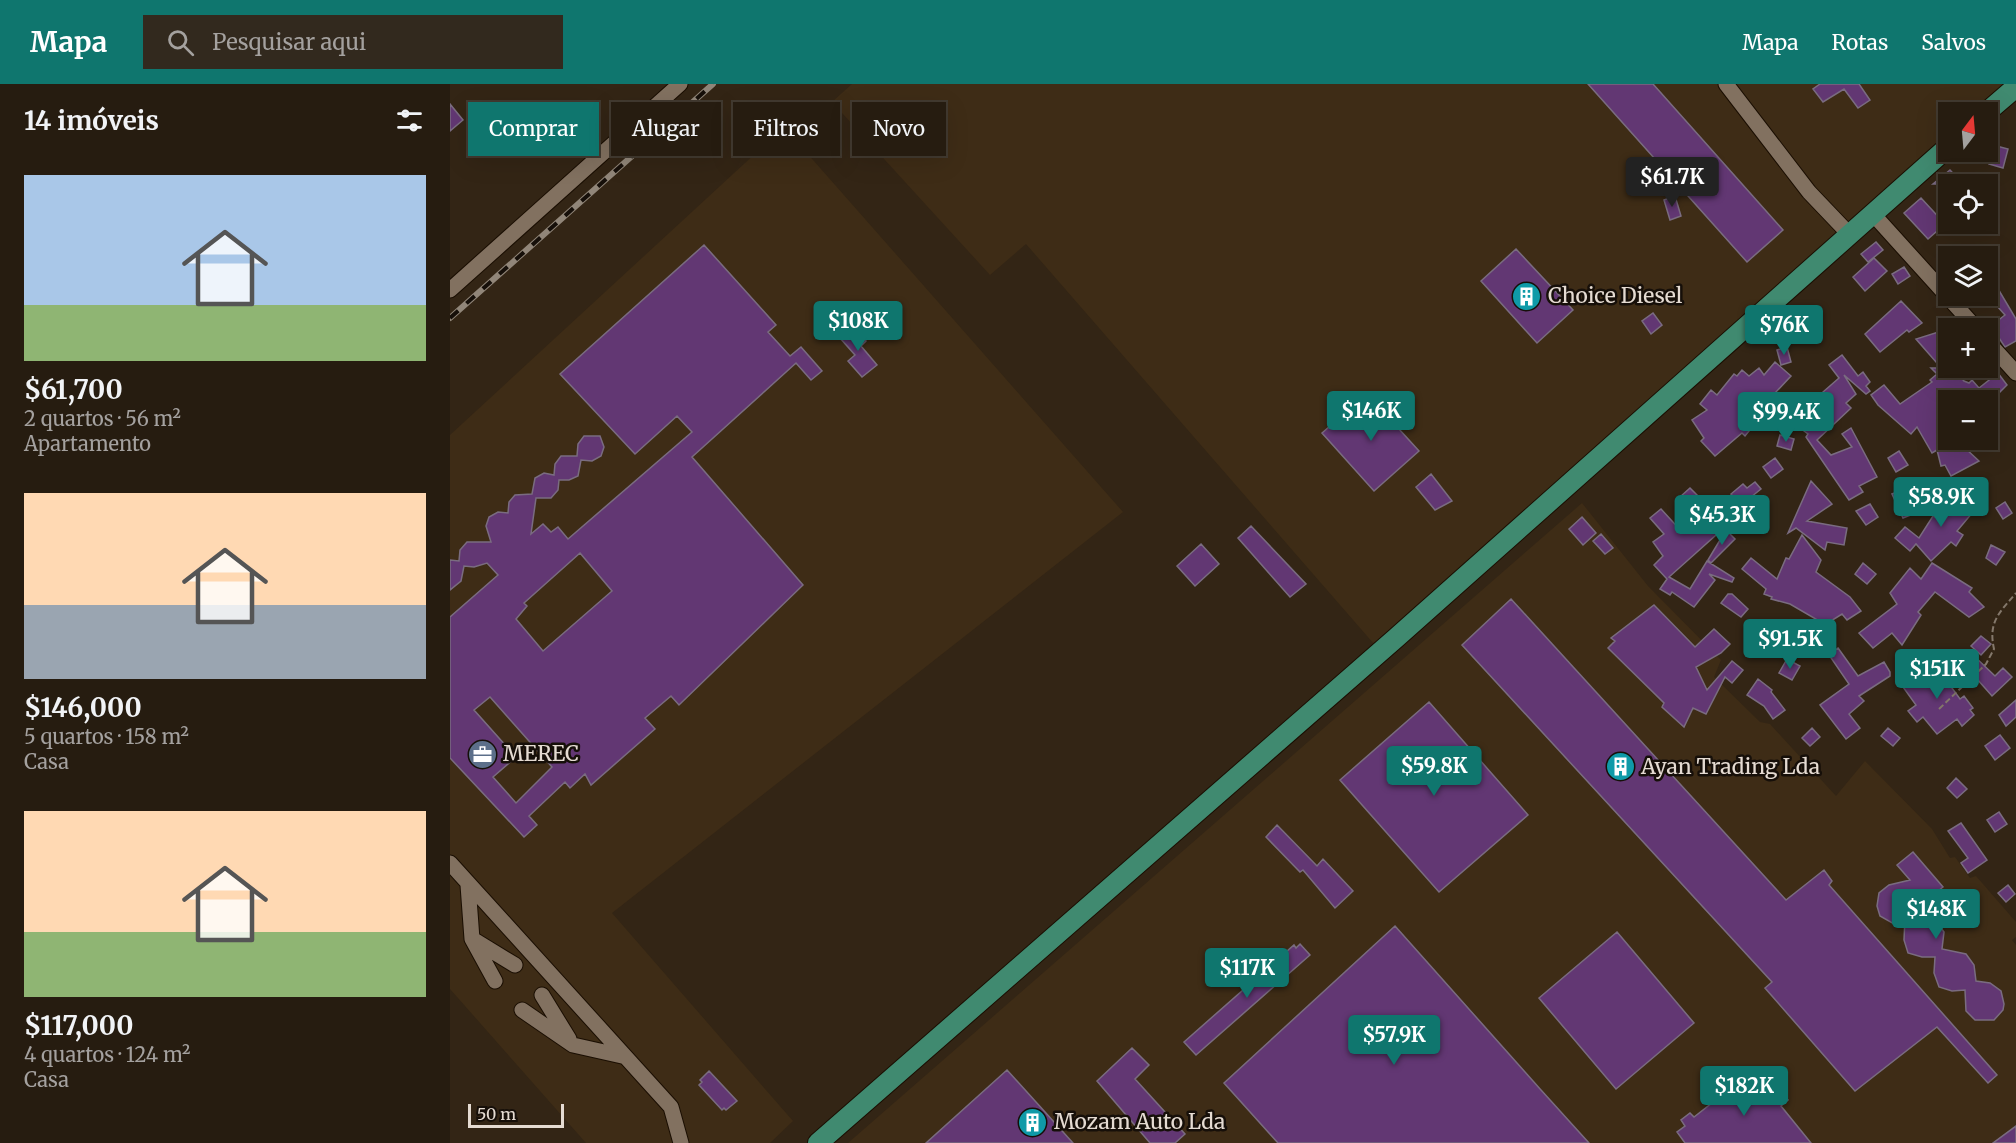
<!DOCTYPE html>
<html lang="pt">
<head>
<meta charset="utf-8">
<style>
	body { margin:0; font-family:Merriweather,serif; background:#32291e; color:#f1f3f6; height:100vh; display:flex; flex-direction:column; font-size:22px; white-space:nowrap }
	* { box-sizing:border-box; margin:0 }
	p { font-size:20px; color:#a4a19f }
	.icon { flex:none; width:33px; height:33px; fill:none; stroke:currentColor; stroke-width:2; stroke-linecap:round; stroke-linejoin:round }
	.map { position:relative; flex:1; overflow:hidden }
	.panel { display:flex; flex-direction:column; background:#261c10; width:450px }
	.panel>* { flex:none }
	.hud { position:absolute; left:18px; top:18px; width:570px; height:54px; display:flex; gap:12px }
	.needle { width:39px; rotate:16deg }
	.fabs { position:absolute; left:1488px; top:18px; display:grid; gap:12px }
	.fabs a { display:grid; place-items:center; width:60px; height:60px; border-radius:0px; background:#261c10; box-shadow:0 6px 24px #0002,0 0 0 2px #423a30; font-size:30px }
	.scale { position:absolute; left:18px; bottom:15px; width:96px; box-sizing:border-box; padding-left:6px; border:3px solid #e5dbd2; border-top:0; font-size:16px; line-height:21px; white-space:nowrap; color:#e5dbd2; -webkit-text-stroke:4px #160f09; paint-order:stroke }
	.price { position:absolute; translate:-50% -51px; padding:0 14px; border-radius:6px; background:#0f766e; color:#fff; font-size:20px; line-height:39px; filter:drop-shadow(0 2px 3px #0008) }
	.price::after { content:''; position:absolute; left:50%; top:36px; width:18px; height:14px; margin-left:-9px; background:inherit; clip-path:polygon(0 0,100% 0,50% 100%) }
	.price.current { background:#222; color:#fff }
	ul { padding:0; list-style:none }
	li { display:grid; align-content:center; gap:12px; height:318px; padding:0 24px }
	li span { display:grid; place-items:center; height:186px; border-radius:0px; color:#555 }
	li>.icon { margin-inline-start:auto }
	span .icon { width:108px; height:108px; fill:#fffc; stroke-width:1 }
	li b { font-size:26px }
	h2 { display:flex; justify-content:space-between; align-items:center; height:72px; padding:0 24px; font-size:26px }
	.chip { padding:0 21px; border-radius:0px; background:#261c10; box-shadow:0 6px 24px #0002,0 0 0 2px #423a30; font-size:21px; line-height:54px }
	.chip.current { background:#0f766e; color:#fff }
	header { display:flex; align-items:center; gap:36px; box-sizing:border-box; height:84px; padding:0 30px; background:#0f766e; color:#fff }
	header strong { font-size:28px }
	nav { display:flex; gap:33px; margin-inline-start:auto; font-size:21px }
	.search { width:420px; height:54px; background:#32291e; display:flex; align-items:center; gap:15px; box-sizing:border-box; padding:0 21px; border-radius:0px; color:#a4a19f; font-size:22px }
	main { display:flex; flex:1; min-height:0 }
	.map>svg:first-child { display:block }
	.built { fill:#3e2c16 }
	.building { fill:#623773; stroke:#7a6c80; stroke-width:1.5; fill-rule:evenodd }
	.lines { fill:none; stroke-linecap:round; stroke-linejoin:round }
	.minor-casing { stroke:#1a0e02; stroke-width:17 }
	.major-casing { stroke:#1a0e02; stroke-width:22 }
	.path { stroke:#84786b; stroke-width:2; stroke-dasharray:6 3; stroke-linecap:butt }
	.minor { stroke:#827160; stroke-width:15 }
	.major { stroke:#408a70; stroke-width:20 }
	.rail-casing { stroke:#918679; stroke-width:6 }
	.rail { stroke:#160f09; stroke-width:4; stroke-dasharray:11; stroke-linecap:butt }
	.labels { text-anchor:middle; stroke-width:5; stroke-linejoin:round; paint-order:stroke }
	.poi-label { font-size:21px; fill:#e5dbd2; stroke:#160f09; text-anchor:start }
</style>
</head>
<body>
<header>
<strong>Mapa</strong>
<div class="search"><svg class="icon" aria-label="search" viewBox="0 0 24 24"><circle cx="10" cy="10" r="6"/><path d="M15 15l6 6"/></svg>Pesquisar aqui</div>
<nav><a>Mapa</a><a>Rotas</a><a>Salvos</a></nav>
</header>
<main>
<section class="panel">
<h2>14 imóveis<svg class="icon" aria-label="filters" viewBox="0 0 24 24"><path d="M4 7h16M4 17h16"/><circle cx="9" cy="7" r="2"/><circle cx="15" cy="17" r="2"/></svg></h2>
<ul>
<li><span style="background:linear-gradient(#a9c7e8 70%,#8fb573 0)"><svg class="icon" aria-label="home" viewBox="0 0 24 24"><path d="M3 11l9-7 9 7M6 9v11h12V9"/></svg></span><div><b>$61,700</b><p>2 quartos · 56 m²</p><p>Apartamento</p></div></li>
<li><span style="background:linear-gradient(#ffd9b3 60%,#9aa5b1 0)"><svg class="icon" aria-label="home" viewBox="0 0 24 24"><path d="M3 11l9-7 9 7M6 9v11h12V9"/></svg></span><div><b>$146,000</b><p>5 quartos · 158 m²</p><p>Casa</p></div></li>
<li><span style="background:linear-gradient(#ffd9b3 65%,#8fb573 0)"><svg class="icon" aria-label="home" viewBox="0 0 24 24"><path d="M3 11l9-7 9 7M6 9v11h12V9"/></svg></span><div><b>$117,000</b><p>4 quartos · 124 m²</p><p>Casa</p></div></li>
</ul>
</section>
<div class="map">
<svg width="1566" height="1059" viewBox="0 0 1566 1059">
	<rect width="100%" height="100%" fill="#332515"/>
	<path class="built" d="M402 0H1554L1522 28H1498V50L924 560 576 160 540 191 382 18Z
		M334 43 673 428 162 829 343 1037 320 1059H136L0 905V351Z
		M1132 419 1198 502 1271 576 1264 593 1310 638 1320 640 1386 712 1415 677 1482 745 1500 774 1505 773 1520 794 1526 792 1566 838V853L1562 856 1566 861V1059H398Z"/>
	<path class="building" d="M1138 0H1203L1333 146 1297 178Z
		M1370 0H1409L1420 16 1408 24 1394 5 1373 18 1363 5Z
		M0 20 13 36 0 47Z
		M1539 60 1558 65 1553 84 1539 80 1541 73 1536 72Z
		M1500 86 1513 100H1483Z
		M1225 112 1231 132 1220 136 1214 116Z
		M1471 114 1495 140 1478 155 1454 129Z
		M1426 158 1433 166 1418 178 1411 170Z
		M254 161 326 241 318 248 340 272 351 263 372 287 361 296 346 279 242 373 353 501 229 621 221 612 195 634 205 645 141 701 135 690 120 704 115 698 79 732 87 741 74 753 0 674V533L48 491 37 479 24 483 14 482 11 497 0 506V476L9 477 10 466 17 458H41L36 442 39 433 48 428 58 429 59 418 65 411 82 410 85 394 94 389 104 391 105 380 111 372H127L128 360 134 352H150L154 363 151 372 142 377 131 376 128 392 119 396H109L108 406 101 414H86L81 450 93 440 101 448 108 443 118 455 242 348 227 332 185 370 110 290ZM130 469 162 507 93 567 66 535 77 522 74 519ZM40 613 102 683 66 719 43 693 66 673 24 626Z
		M1066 165 1123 226 1087 259 1031 197Z
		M1424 174 1437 187 1415 207 1403 193Z
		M1454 183 1460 192 1448 200 1442 190Z
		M1538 188 1566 235V257L1555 263 1541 242 1555 231 1538 212Z
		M1451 217 1472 239 1459 248 1457 246 1430 268 1415 250Z
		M1203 229 1212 241 1201 250 1192 237Z
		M403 243 416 257 411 262 427 281 412 293 398 277 405 271 390 254Z
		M1498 245V268L1486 278 1466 255Z
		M1337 263 1341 278 1331 281 1327 266Z
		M1392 271 1408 292 1413 288 1420 298 1416 302 1420 307 1416 310 1394 291 1406 310 1396 319 1401 324 1367 356 1381 371 1402 363 1392 350 1401 344 1427 393 1409 402 1413 408 1399 416 1356 353 1358 350 1354 347 1357 344 1338 328 1349 316 1357 322 1389 294 1379 281Z
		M1325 278 1341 292 1325 309 1292 333 1304 341 1295 352 1292 349 1265 372 1251 357 1254 354 1242 336 1257 326 1250 320 1261 306 1267 311 1284 290 1287 292 1292 286 1299 292 1309 284 1314 291Z
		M1481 284H1503L1514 297 1519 299 1522 296 1529 304 1548 289 1557 301 1542 316H1498V356H1524L1514 363 1529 377 1501 392 1495 381 1491 382 1487 366 1482 369 1467 343 1461 350 1428 321 1421 311 1434 301 1450 320 1482 298 1480 296 1487 290Z
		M917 310 969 367 924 407 872 349Z
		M1330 351 1344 355 1341 366 1327 362Z
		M1449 367 1458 381 1446 388 1438 374Z
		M1325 374 1333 385 1321 394 1313 383Z
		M981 390 1002 417 985 426 966 403Z
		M1361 397 1382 420 1357 437 1397 444 1394 461 1377 458 1375 466 1346 444 1338 449Z
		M1305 398 1311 405 1291 421 1281 410 1293 400 1297 404Z
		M1240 404 1250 414 1240 423 1230 413Z
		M1457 404 1468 428 1453 434 1442 410Z
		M1512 407 1528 422 1507 447 1513 451 1506 462 1501 458 1481 477 1466 460 1460 467 1445 454 1455 443 1469 454 1483 432 1487 434Z
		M1555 418 1562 429 1553 435 1546 424Z
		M1420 420 1428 433 1416 441 1406 427Z
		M1211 425 1233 449 1255 426 1275 443 1219 493 1240 505 1257 477 1284 494 1282 498 1259 490 1265 496 1244 523 1222 508 1220 511 1210 505 1217 495 1204 481 1213 472 1203 458 1214 450 1200 434Z
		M1132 433 1146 449 1133 461 1119 445Z
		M801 442 856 500 840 513 788 454Z
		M1276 446 1285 455 1261 479 1258 476Z
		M1151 450 1163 464 1155 470 1143 457Z
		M1352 451 1371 476 1366 488 1400 513 1411 527 1397 536 1392 530 1376 540 1379 546 1364 555 1359 546 1371 538 1340 520 1321 515 1322 513 1314 510 1316 505 1292 485 1301 474 1327 495 1336 474 1339 475Z
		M751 460 769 480 745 502 727 482Z
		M1541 461 1555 468 1546 481 1536 474Z
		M1413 479 1426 490 1417 500 1405 490Z
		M1482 479 1522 504 1519 508 1534 523 1519 533 1485 508 1468 528 1471 531 1452 561 1442 549 1423 564 1409 549 1447 520 1440 509 1460 484 1471 495Z
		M1278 510H1282L1298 525 1291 533 1271 519Z
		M1061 515 1336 816 1374 786 1382 797 1379 801 1547 991 1538 999 1487 943 1405 1007 1315 904 1322 898 1012 561Z
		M1204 521 1245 563 1264 545 1280 560 1271 569 1246 583 1257 606 1282 577 1293 586 1282 599 1275 593 1256 630 1243 624 1234 643 1212 623 1214 619 1158 564 1165 557 1161 554Z
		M1531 552 1541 560 1531 571 1521 562Z
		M1388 564 1408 592 1434 578 1440 588V592L1409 612 1414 617 1399 630 1410 644 1396 655 1370 621 1399 600 1379 571Z
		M1522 570 1545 592 1553 584 1562 593 1542 612 1512 578Z
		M1337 575 1350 582 1342 596 1329 589Z
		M1483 578 1510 615 1514 612 1523 624 1520 626 1524 631 1512 642 1507 635 1487 650 1473 633 1467 638 1458 627 1466 621 1453 603 1473 590 1471 587Z
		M1308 595 1322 606 1321 608 1335 626 1323 635 1314 622 1297 611Z
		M1566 616V633L1556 642 1549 631Z
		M979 618 1078 731 989 808 890 696Z
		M1362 644 1370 653 1360 662 1352 654Z
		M1438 644 1450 654 1443 662 1431 652Z
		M1550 651 1560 664 1545 676 1535 662Z
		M1506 694 1517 705 1507 714 1497 704Z
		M1549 728 1557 740 1545 748 1537 736Z
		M1511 739 1537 776 1518 789 1511 779 1518 774 1498 747Z
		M827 741 867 782 873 775 903 807 885 824 853 786 850 788 816 753Z
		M1463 768 1493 803 1458 831 1486 837 1494 848 1492 865 1516 870 1524 881 1526 897 1540 899 1551 907 1554 920 1553 926 1544 936H1525L1516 927 1515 906 1502 907 1489 903 1484 889 1485 873H1472L1458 869 1454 856 1455 834 1444 840 1430 832 1427 822 1429 809 1439 801 1460 796 1447 781Z
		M1558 801 1565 810 1556 818 1548 809Z
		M945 842 1091 1006 1139 1059H828L774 999Z
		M1167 848 1244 939 1166 1005 1089 914Z
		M850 860 860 871 746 971 734 958 844 861 846 864Z
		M682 964 699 981 685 995 735 1050 725 1059H700L647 997Z
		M557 986 623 1059H476Z
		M259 987 287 1017 276 1026 274 1024 272 1026 249 1001 252 998 250 996Z
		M1302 988 1321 1010 1328 1005 1338 1016 1331 1022 1361 1059H1235L1227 1048 1235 1042 1231 1036 1240 1029 1244 1033 1281 1004 1277 998 1287 990 1291 996Z
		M1566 1042V1059H1543Z"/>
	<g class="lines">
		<defs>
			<path id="minor" d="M1276 0 1359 108 1400 151
				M1423 130 1526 244
				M0 206 230 0
				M1538 258 1566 289
				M0 779 221 1023 231 1059
				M18 801 22 855 45 897
				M24 856 65 881
				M92 911 119 955
				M72 926 123 961 172 972"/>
			<path id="major" d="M1537 28 1566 3
				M368 1059 946 554 1498 63"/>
		</defs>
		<use href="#minor" class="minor-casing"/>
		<use href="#major" class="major-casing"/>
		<path class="path" d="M1489 625 1536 580 1544 565C1538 538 1549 529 1566 509"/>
		<use href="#minor" class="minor"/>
		<use href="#major" class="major"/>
		<defs>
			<path id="rail" d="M0 234 263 0"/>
		</defs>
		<use href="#rail" class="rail-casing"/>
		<use href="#rail" class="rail"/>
	</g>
	<defs>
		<symbol id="building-disc" viewBox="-11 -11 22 22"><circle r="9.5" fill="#0f9aa8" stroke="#160f09"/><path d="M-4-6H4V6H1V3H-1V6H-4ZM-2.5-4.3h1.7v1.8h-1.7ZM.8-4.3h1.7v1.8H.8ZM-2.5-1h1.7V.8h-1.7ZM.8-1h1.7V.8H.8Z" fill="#fff"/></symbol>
		<symbol id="office-disc" viewBox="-11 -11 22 22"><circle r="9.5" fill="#5c6f8a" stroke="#160f09"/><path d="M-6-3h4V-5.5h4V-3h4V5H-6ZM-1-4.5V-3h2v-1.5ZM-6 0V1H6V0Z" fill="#fff"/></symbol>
	</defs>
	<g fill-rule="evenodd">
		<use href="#building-disc" x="1060" y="196" width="33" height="33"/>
		<use href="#office-disc" x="16" y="654" width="33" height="33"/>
		<use href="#building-disc" x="1154" y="666" width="33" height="33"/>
		<use href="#building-disc" x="566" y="1022" width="33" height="33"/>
	</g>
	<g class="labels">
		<g class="poi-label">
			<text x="1098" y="219">Choice Diesel</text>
			<text x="53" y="677">MEREC</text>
			<text x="1191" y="690">Ayan Trading Lda</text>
			<text x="604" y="1045">Mozam Auto Lda</text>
		</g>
	</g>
</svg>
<div class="fabs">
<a><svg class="needle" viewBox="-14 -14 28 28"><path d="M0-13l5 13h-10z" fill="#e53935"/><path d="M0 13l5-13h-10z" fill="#a4a19f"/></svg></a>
<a><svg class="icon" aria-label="locate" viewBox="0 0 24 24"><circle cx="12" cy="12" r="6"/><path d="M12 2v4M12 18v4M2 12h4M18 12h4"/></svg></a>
<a><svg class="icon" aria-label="layers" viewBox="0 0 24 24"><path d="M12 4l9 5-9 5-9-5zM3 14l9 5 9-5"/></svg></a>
<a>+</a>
<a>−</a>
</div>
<div class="scale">50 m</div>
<b class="price current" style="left:1222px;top:124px">$61.7K</b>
<b class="price" style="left:408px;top:268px">$108K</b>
<b class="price" style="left:1334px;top:272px">$76K</b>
<b class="price" style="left:921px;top:358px">$146K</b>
<b class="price" style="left:1336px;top:359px">$99.4K</b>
<b class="price" style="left:1491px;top:444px">$58.9K</b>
<b class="price" style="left:1272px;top:462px">$45.3K</b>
<b class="price" style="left:1340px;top:586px">$91.5K</b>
<b class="price" style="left:1487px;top:616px">$151K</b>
<b class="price" style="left:984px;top:713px">$59.8K</b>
<b class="price" style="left:1486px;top:856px">$148K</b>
<b class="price" style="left:797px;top:915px">$117K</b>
<b class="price" style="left:944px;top:982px">$57.9K</b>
<b class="price" style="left:1294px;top:1033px">$182K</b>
<div class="hud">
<a class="chip current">Comprar</a>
<a class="chip">Alugar</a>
<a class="chip">Filtros</a>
<a class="chip">Novo</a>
</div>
</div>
</main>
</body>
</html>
